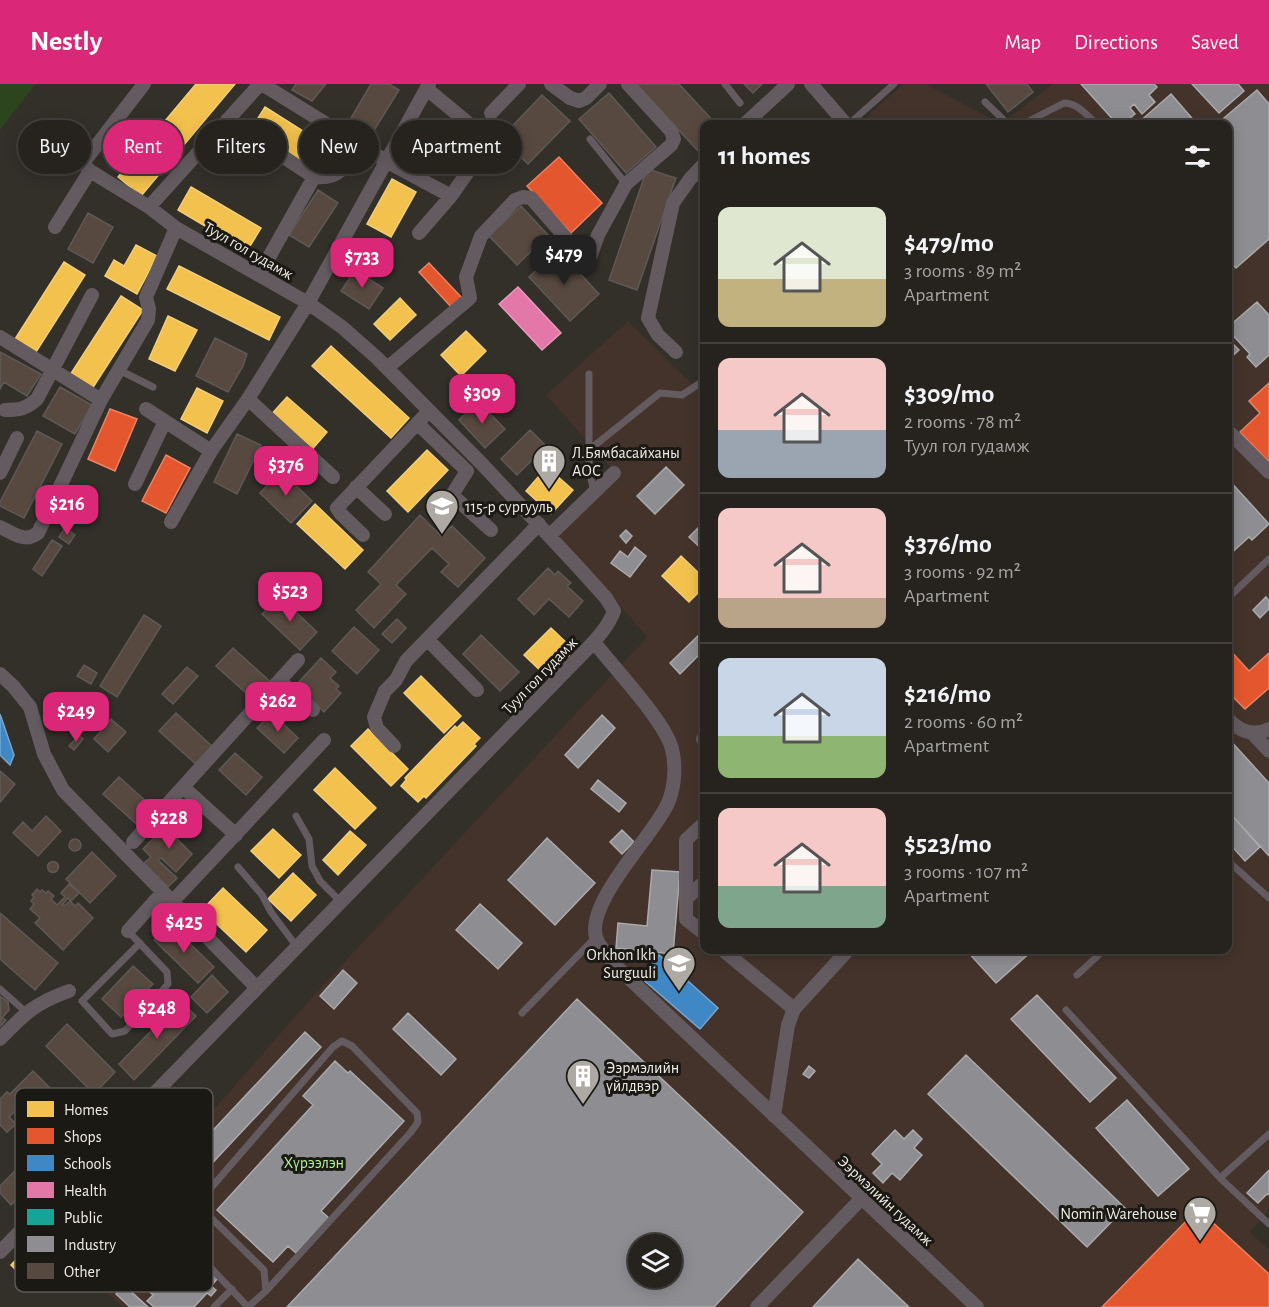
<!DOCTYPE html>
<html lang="en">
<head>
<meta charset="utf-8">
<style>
	body { margin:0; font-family:"Alegreya Sans",sans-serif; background:#2e2b28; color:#f1f3f6; height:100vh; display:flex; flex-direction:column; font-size:22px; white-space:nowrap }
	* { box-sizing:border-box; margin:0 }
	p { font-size:20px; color:#a4a4a4 }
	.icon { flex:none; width:33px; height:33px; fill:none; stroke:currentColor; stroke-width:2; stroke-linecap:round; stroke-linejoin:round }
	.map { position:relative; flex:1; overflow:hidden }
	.details { position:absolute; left:700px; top:36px; width:532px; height:834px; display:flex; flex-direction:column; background:#26231f; border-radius:12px; box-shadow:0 3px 15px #0003,0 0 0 2px #42403d }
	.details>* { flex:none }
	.guide { position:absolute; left:18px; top:36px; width:570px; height:54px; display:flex; gap:12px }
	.buttons { position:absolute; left:628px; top:1150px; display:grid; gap:12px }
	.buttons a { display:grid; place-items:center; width:54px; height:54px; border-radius:50%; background:#26231f; box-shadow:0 3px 15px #0003,0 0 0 2px #42403d; font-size:30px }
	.price { position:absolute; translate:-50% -51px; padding:0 14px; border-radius:12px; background:#db2777; color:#fff; font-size:20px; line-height:39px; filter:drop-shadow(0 2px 3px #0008) }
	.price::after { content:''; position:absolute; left:50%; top:36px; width:18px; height:14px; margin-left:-9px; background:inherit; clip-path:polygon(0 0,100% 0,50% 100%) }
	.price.current { background:#222; color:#fff }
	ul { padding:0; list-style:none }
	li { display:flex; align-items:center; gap:18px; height:150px; padding:0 18px }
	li+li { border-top:2px solid #42403d }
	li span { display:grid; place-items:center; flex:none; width:168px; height:120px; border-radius:12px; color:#555 }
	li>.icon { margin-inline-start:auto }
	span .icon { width:72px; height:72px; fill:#fffc; stroke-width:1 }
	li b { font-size:26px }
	h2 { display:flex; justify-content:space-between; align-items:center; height:72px; padding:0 18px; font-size:26px }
	.tag { padding:0 21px; border-radius:27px; background:#26231f; box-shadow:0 3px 15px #0003,0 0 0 2px #42403d; font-size:21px; line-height:54px }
	.tag.current { background:#db2777; color:#fff }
	header { display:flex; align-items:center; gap:36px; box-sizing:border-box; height:84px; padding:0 30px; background:#db2777; color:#fff }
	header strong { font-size:28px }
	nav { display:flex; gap:33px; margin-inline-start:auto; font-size:21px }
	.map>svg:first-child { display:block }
	.industrial { fill:#43332b; fill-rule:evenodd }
	.green { fill:#2c451e }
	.homes { fill:#f2c14e; stroke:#f1ce7b; stroke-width:1.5 }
	.shops { fill:#e4572e; stroke:#e88465; stroke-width:1.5 }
	.schools { fill:#3f88c5; stroke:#74a6cf; stroke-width:1.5 }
	.health { fill:#e377a8; stroke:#e79aba; stroke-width:1.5 }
	.public { fill:#17a398; stroke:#58b9af; stroke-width:1.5 }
	.industry { fill:#8d8d92; stroke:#abaaab; stroke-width:1.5; fill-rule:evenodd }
	.building { fill:#584940; stroke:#5e5956; stroke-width:1.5 }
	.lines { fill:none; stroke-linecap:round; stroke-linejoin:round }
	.service { stroke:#645b60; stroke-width:7 }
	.minor { stroke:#645b60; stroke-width:14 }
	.labels { text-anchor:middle; stroke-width:6; stroke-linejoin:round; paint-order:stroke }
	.street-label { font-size:16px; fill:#f0ece5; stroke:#1b1914 }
	.poi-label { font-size:16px; fill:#f0ece5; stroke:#1b1914; text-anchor:start }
	.park-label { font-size:16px; fill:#b1f492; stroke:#1b1914 }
	.key { fill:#1b1914; stroke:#5b5853; stroke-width:1.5 }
	.key-label { font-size:16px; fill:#f0ece5 }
</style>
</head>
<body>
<header>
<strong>Nestly</strong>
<nav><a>Map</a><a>Directions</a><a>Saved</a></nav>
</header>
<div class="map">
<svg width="1269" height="1223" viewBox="0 0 1269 1223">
	<rect width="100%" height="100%" fill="#332f29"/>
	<path class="industrial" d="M903 0H926L1001 40 1053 0H1269V1127L1250 1148 1269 1166V1223H122L78 1181 313 912 647 553 550 442 610 383 546 311 628 237 692 300 705 289V866H1228V40H859ZM639 1161H672V1194H639Z"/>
	<path class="green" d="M0 0H36L0 46Z"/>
	<path class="homes" d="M196 0H235L141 112 118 93Z
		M196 0H235L141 112 118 93Z
		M265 23 333 66 319 88 251 45Z
		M392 95 416 108 391 153 367 140Z
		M191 103 261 144 247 167 178 126Z
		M136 161 157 172 137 210 105 192 114 176 124 182Z
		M64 178 85 191 36 268 15 255Z
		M179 182 280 233 269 256 167 205Z
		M121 212 143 226 92 305 70 291Z
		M400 214 416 231 390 256 374 240Z
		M168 232 197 246 175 287 149 275Z
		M466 247 486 267 461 292 441 271Z
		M331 262 409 334 391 354 312 282Z
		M197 304 223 317 207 349 181 335Z
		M287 313 327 348 309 369 269 333Z
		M427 366 448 386 408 428 387 407Z
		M547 383 573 406 551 430 526 407Z
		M315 420 363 466 345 485 297 440Z
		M681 472 705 495V502L689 518 662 492Z
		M551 544 574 566 548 594 524 571Z
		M421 592 461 632 444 649 404 609Z
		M463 638 480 654 474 660 476 662 426 714 424 712 418 718 401 702 406 696 405 694 455 642 457 644Z
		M368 645 408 685 391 702 351 662Z
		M335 684 376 724 355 745 314 706Z
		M273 745 301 771 279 794 251 767Z
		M350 747 366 761 338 791 323 776Z
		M293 789 316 811 291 837 268 815Z
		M223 804 267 846 246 868 202 826Z
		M43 1147 61 1164 56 1169 54 1167 48 1174 50 1177 39 1188 36 1185 30 1191 34 1194 29 1199 11 1181Z"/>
	<path class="shops" d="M559 73 602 119 571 149 527 102Z
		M429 179 463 215 453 225 419 188Z
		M1269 299V378L1240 348 1260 329 1249 317Z
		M110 325 137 335 115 387 88 375Z
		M166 371 190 384 166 429 142 417Z
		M1228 564 1249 587 1269 569V604L1245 625 1228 608Z
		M1198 1125 1269 1190V1223H1102Z"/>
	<path class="schools" d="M0 630 14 671 10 681 0 671Z
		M659 871 718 924 700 945 640 893Z"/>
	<path class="health" d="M518 203 561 249 542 266 499 220Z"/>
	<path class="public" d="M447 37 455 41 456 38 465 42 463 47 471 51 463 68 470 72 466 79 459 75 453 89 437 81 438 79 427 74 430 66 426 65 437 41 444 43Z"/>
	<path class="industry" d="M1081 0H1154L1157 3 1149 11 1155 18 1142 30 1134 20 1130 24 1135 30 1123 40H1117Z
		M1192 0H1238L1244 7 1219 29Z
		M1257 6 1269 20V155L1236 184 1228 176V40H1217Z
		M1171 10 1197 40 1200 37 1203 40H1137Z
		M1257 218 1269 231V271L1256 283 1247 273 1250 270 1228 246V243Z
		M1228 255 1239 266 1228 276Z
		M666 383 684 401 655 430 637 412Z
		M1228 395 1269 440 1252 456 1249 453 1228 472V442L1232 439 1228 435Z
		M705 437V468L689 453Z
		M626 446 632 452 626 459 620 452Z
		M635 463 646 472 630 493 611 479 620 467 628 473Z
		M1266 513 1269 517V525L1260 534 1253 526Z
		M705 545V565L680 590 670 579Z
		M602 631 615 644 578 684 565 671Z
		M1228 654 1269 699V772L1228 727Z
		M598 696 626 719 619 728 591 705Z
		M1228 727 1260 763 1245 777 1228 758Z
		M622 746 634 758 622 770 610 758Z
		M547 754 595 799 555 841 508 796Z
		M652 786 680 788 673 870 616 864 618 839 647 842Z
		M480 820 522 859 498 885 456 846Z
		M966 866H1033L996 899Z
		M343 886 357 899 334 925 320 912Z
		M1037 911 1116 994 1090 1018 1011 935Z
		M577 915 803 1128 714 1223H287ZM639 1161H672V1194H639Z
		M408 929 456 975 441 991 393 945Z
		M305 948 321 963 160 1135 144 1120Z
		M966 971 1125 1124 1087 1163 928 1010Z
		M335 977 348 989 350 987 404 1037 321 1127 329 1134 296 1169 288 1162 273 1178 217 1126 313 1021 303 1012Z
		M809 982 815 987 809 994 803 990Z
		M1127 1016 1189 1085 1158 1112 1096 1044Z
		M895 1046 904 1055 913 1046 922 1055 914 1064 922 1071 900 1096 892 1089 883 1099 873 1089 882 1080 872 1070Z
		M1269 1086V1111L1267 1110 1258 1119 1247 1109Z
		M180 1158 218 1194 211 1202 216 1206 211 1212 207 1209 194 1223H154L147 1217 153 1211 131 1190 158 1161 167 1170Z
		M858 1175 909 1223H813Z
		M124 1201 148 1223H130L116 1210Z"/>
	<path class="building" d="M296 0H326L312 17 292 6Z
		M371 0H389L399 6 370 53 348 39Z
		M636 0H679L716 40H705V61L698 67Z
		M744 0H762L753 9Z
		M986 0H1027L1033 8 1008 28Z
		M609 9 656 63 626 89 579 35Z
		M542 11 570 37 528 80 501 54Z
		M647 85 676 94 637 206 609 196Z
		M318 106 338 119 309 163 289 151Z
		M521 122 548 151 517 181 489 152Z
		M88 129 113 143 93 179 68 165Z
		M558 166 599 210 570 237 529 193Z
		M355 186 383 204 369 225 341 207Z
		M215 254 247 270 243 282 228 308 196 292Z
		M0 268 41 290 27 312 4 298 0 305Z
		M60 303 92 321 75 350 43 332Z
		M478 317 505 345 485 364 459 336Z
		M530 346 546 362 517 391 501 375Z
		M37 347 62 360 24 434 0 422V418Z
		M237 350 261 361 237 410 214 398Z
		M281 387 312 417 291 439 260 409Z
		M420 431 441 452 452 442 485 474 458 503 441 488 449 480 432 464 396 501 406 510 374 544 356 526 381 500 368 488Z
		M65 444 75 451 69 460 59 453Z
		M52 456 62 462 42 492 33 485Z
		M548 484 555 491 558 487 571 499 567 502 583 517 569 533 549 515 534 531 518 515Z
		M279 512 317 548 300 566 262 530Z
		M144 531 161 542 117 613 100 602Z
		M397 535 406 544 392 559 382 550Z
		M354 543 379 566 357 590 332 567Z
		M481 551 519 588 500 607 463 570Z
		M233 564 273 600 256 618 216 582Z
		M321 574 336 588 330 594 339 602 336 605 341 609 324 628 296 601Z
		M84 581 97 589 91 600 77 592Z
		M187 583 198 592 173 620 162 610Z
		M60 615 70 622 67 626 57 619Z
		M176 629 214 664 198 682 159 647Z
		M272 629 298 654 284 669 257 644Z
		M111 635 126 648 108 668 94 655Z
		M79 651 83 655 74 666 69 662Z
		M235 669 262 693 246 711 219 686Z
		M0 687 15 700 0 718Z
		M119 693 157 727 142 745 103 710Z
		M192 727 197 733 177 755 192 770 176 788 161 774 158 776 177 794 168 803 144 779 151 773 143 765 170 737 177 744Z
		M46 732 61 747 38 772 13 749 23 738 32 747Z
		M69 761a6 6 0 1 1 12 0a6 6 0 1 1-12 0Z
		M92 768 116 792 90 819 66 795Z
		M47.5 783a5.5 5.5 0 1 1 11 0a5.5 5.5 0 1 1-11 0Z
		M69 800 79 809 71 817 68 814 62 821 64 822 70 817 75 822 78 819 93 834 63 866 35 839 40 834 30 825 34 820 31 817 34 813 32 811 37 805 40 808 42 806 46 809 48 807 54 812 51 815 57 821 65 813 61 809Z
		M0 829 58 879 35 906 0 875Z
		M170 840 214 883 198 899 154 856Z
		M133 882 153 900 121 933 102 915Z
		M212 891 228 908 207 929 191 913Z
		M0 912 8 918 9 926 2 934 6 936 1 942Z
		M180 917 196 932 134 996 119 980Z
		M67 940 115 988 94 1010 46 962Z
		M33 987 65 1019 53 1032 43 1022 39 1027 27 1015 9 1033 16 1040 7 1048 0 1041V1015L7 1008 10 1010Z
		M67 1034 83 1049 11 1121 0 1109V1102Z"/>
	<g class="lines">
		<path class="service" d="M725 0 740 19
			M985 18 1008 40
			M849 40 894 0
			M1023 40 1064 19C1078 19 1087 32 1097 40
			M590 55 626 100
			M119 286 153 303
			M589 290V386L594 408
			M589 366 660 309 682 311 705 296
			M1228 514 1269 475
			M296 732 309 755 312 782 320 797 341 818
			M1228 777 1269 814
			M238 783 262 811 271 828 297 863
			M128 847 167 888 168 900 125 947 112 950 82 917 140 859
			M1077 891 1104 866
			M0 905 26 928
			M1066 926 1220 1094 1269 1140
			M522 929 596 853
			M107 1018C124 1009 126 1012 139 1024
			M1220 1094 1269 1050
			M170 1141 248 1223
			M77 1203 141 1136 152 1137 170 1141 197 1120
			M214 1223 232 1205
			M248 1223 266 1207 411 1048 418 1038 417 1029 352 962 342 957 333 963 197 1120 264 1186 266 1207"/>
		<path class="minor" d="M262 0 386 77 451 112
			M551 0 570 14 579 17 586 14 600 0
			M811 0 846 40
			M491 29 519 0
			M227 36 314 93C343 96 345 81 356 59
			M745 40 788 0
			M149 123 260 0
			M55 143 90 87
			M419 149 451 112 488 59 486 54 427 5
			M259 191 314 93
			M0 253 101 316
			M676 268 658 251 648 234 673 119 690 95 705 79
			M387 284 470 214 466 193 481 152 515 116 523 113 531 114 580 170 585 172 591 171 598 151 626 100 671 61 674 55 671 47 628 0
			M248 315 333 393
			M146 325 211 367 248 315 308 219 429 0
			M5 326C19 326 26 325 37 315L92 211
			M417 339 467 387 452 411 491 446
			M1228 347 1269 388
			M0 389 17 354
			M135 400 165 337
			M356 403 385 430
			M171 438 211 367
			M0 443C15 450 24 459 38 449L101 316 148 236 149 225 146 213 176 144
			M363 451 341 430 337 424 428 328
			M549 452 614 389
			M427 555 477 606
			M594 558C613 583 665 637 672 665 676 681 675 703 668 719 655 750 586 817 596 853 599 863 611 875 617 883L977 1223
			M0 590 13 602 30 623 44 670 63 706 257 904
			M280 597 313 626
			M1228 635C1239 647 1253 653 1269 645
			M1253 650 1269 667
			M705 653 703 655 705 656
			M394 662 377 644 374 633 385 607 396 596 406 577 539 440
			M183 703 236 751
			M702 741 686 756V835L705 850
			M133 758 298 576
			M686 815 705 797
			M172 818 324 656
			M128 847 163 808
			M723 866 794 925
			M0 955C24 930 35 919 69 907
			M774 1032 788 941 794 925 848 866
			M0 1168 589 563C599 552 609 541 614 527L606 514 579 484 482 380 376 273 342 243 308 219 176 144 149 123 90 87 83 79 144 0
			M757 1223 861 1115"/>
	</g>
	<defs>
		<symbol id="building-pin" viewBox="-11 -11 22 30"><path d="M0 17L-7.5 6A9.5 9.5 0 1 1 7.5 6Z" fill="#aeaaa3" stroke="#1b1914"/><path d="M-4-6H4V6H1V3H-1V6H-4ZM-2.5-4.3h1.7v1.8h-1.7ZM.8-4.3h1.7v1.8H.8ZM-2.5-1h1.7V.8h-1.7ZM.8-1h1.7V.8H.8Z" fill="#fff"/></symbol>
		<symbol id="school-pin" viewBox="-11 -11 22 30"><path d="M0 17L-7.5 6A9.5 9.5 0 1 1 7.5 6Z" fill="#aeaaa3" stroke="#1b1914"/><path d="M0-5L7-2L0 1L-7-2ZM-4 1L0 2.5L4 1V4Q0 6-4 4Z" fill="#fff"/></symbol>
		<symbol id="university-pin" viewBox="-11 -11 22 30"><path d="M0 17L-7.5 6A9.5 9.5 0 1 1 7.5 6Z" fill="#aeaaa3" stroke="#1b1914"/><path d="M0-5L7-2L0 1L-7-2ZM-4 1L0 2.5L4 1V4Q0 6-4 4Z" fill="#fff"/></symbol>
		<symbol id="supermarket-pin" viewBox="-11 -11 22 30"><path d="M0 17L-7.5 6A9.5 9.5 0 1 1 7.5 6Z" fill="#aeaaa3" stroke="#1b1914"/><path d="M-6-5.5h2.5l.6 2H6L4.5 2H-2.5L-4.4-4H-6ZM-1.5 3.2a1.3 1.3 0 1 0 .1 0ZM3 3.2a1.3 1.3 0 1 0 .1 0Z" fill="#fff"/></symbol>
	</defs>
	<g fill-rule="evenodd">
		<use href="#building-pin" x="530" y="358" width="38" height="52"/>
		<use href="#school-pin" x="423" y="403" width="38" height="52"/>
		<use href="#university-pin" x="660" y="860" width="38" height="52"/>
		<use href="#building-pin" x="564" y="973" width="38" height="52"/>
		<use href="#supermarket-pin" x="1181" y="1110" width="38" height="52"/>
	</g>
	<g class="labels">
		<g class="street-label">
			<text transform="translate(249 166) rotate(30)" y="6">Туул гол гудамж</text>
			<text transform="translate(539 591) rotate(-46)" y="6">Туул гол гудамж</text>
			<text transform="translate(886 1116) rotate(43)" y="6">Ээрмэлийн гудамж</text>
		</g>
		<g class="poi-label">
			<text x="572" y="374">Л.Бямбасайханы<tspan x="572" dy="18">АОС</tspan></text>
			<text x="465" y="428">115-р сургууль</text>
			<text x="656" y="876" text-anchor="end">Orkhon Ikh<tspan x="656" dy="18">Surguuli</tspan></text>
			<text x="606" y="989">Ээрмэлийн<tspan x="606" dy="18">үйлдвэр</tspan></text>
			<text x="1177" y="1135" text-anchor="end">Nomin Warehouse</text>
		</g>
		<g class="park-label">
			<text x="314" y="1084">Хүрээлэн</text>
		</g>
	</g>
	<rect x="15" y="1004" width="198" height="204" rx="9" class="key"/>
	<rect x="27" y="1017" width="27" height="16" fill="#f2c14e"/>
	<rect x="27" y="1044" width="27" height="16" fill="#e4572e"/>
	<rect x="27" y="1071" width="27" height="16" fill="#3f88c5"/>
	<rect x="27" y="1098" width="27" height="16" fill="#e377a8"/>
	<rect x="27" y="1125" width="27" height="16" fill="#17a398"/>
	<rect x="27" y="1152" width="27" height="16" fill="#8d8d92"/>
	<rect x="27" y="1179" width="27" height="16" fill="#584940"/>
	<g class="key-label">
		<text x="64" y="1031">Homes</text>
		<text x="64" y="1058">Shops</text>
		<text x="64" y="1085">Schools</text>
		<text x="64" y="1112">Health</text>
		<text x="64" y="1139">Public</text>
		<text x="64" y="1166">Industry</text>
		<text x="64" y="1193">Other</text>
	</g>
</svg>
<div class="buttons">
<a><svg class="icon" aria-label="layers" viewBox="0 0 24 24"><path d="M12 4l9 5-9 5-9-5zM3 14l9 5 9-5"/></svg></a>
</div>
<b class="price current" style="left:564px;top:202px">$479</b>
<b class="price" style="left:362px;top:205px">$733</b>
<b class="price" style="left:482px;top:341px">$309</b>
<b class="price" style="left:286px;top:413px">$376</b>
<b class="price" style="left:67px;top:452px">$216</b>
<b class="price" style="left:290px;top:539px">$523</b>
<b class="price" style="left:278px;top:649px">$262</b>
<b class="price" style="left:76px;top:659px">$249</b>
<b class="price" style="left:169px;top:766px">$228</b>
<b class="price" style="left:184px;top:870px">$425</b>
<b class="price" style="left:157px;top:956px">$248</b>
<div class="guide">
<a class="tag">Buy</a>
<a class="tag current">Rent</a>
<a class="tag">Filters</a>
<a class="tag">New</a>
<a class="tag">Apartment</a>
</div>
<section class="details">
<h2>11 homes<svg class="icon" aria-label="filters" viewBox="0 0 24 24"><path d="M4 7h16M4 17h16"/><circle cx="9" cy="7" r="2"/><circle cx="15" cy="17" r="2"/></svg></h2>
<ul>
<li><span style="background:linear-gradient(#dfe7d0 60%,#c2b280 0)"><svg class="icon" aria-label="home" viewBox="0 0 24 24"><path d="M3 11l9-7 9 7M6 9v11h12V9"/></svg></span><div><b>$479/mo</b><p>3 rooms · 89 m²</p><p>Apartment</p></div></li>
<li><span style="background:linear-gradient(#f6c9c9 60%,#9aa5b1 0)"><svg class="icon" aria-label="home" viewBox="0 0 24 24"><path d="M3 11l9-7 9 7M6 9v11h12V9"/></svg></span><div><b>$309/mo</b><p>2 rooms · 78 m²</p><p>Туул гол гудамж</p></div></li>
<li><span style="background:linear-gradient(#f6c9c9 75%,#b9a48a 0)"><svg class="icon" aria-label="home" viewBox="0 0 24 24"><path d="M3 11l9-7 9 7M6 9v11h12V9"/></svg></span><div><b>$376/mo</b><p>3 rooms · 92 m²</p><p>Apartment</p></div></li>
<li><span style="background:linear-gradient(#c9d6e8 65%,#8fb573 0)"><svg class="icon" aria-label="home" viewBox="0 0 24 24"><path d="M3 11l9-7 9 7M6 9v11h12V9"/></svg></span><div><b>$216/mo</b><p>2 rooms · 60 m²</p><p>Apartment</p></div></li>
<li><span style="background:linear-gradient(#f6c9c9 65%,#7fa58c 0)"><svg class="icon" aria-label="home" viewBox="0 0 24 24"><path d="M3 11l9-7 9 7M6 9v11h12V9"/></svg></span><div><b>$523/mo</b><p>3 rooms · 107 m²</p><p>Apartment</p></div></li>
</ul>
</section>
</div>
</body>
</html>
